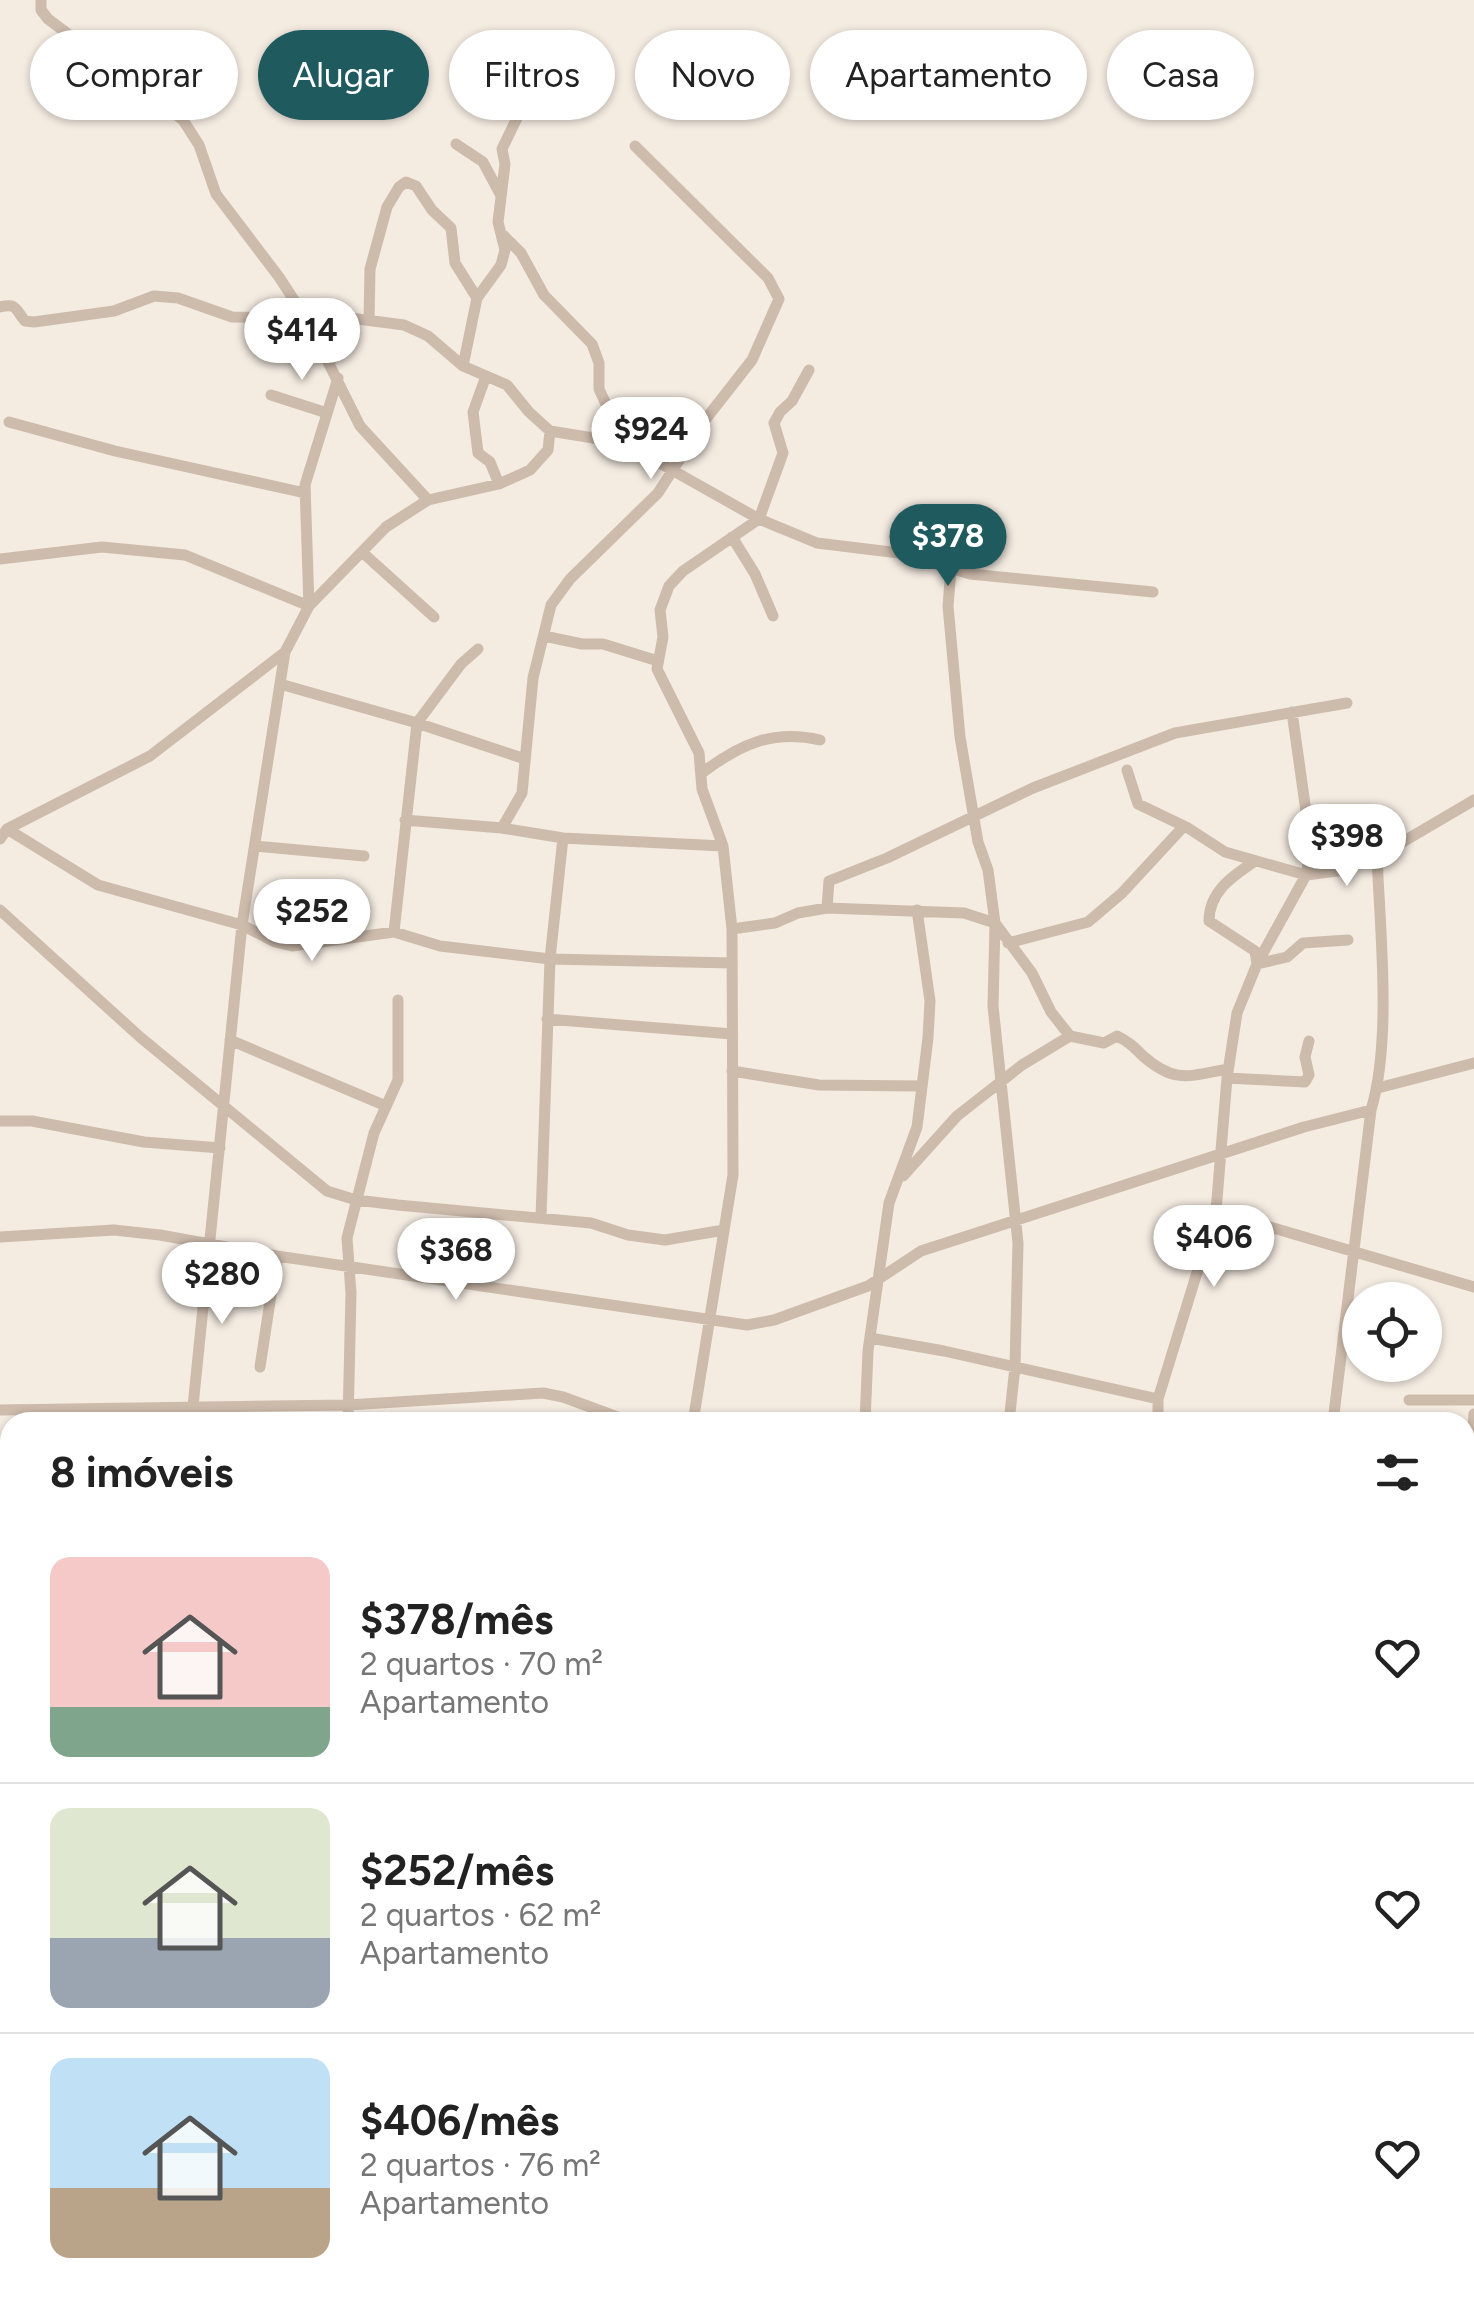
<!DOCTYPE html>
<html lang="pt">
<head>
<meta charset="utf-8">
<style>
	body { margin:0; font-family:Figtree,sans-serif; background:#f2f2f2; color:#222; height:100vh; display:flex; flex-direction:column; font-size:38px; white-space:nowrap }
	* { box-sizing:border-box; margin:0 }
	p { font-size:32px; color:#767676 }
	.icon { flex:none; width:55px; height:55px; fill:none; stroke:currentColor; stroke-width:2; stroke-linecap:round; stroke-linejoin:round }
	.map { position:relative; flex:1; overflow:hidden }
	.sheet { position:absolute; left:0px; top:1412px; width:1475px; height:892px; display:flex; flex-direction:column; background:#fff; border-radius:30px 30px 0 0; box-shadow:0 2px 8px #0004 }
	.sheet>* { flex:none }
	.top-card { position:absolute; left:30px; top:30px; width:1415px; height:90px; display:flex; gap:20px }
	.controls { position:absolute; left:1342px; top:1282px; display:grid; gap:20px }
	.controls a { display:grid; place-items:center; width:100px; height:100px; border-radius:50%; background:#fff; box-shadow:0 2px 8px #0004; font-size:50px }
	.price { position:absolute; translate:-50% -85px; padding:0 22px; border-radius:35px; background:#fff; color:#222; font-size:32px; line-height:65px; filter:drop-shadow(0 2px 5px #0008) }
	.price::after { content:''; position:absolute; left:50%; top:60px; width:30px; height:22px; margin-left:-15px; background:inherit; clip-path:polygon(0 0,100% 0,50% 100%) }
	.price.on { background:#1f5a5e; color:#fff }
	ul { padding:0; list-style:none }
	li { display:flex; align-items:center; gap:30px; height:250px; padding:0 50px }
	li+li { border-top:2px solid #e0e0e0 }
	li span { display:grid; place-items:center; flex:none; width:280px; height:200px; border-radius:20px; color:#555 }
	li>.icon { margin-inline-start:auto }
	span .icon { width:120px; height:120px; fill:#fffc; stroke-width:1 }
	li b { font-size:42px }
	h2 { display:flex; justify-content:space-between; align-items:center; height:120px; padding:0 50px; font-size:42px }
	.chip { padding:0 35px; border-radius:45px; background:#fff; box-shadow:0 2px 8px #0004; font-size:35px; line-height:90px }
	.chip.on { background:#1f5a5e; color:#fff }
	.map>svg:first-child { display:block }
	.lines { fill:none; stroke-linecap:round; stroke-linejoin:round }
	.street { stroke:#cdbbac; stroke-width:11 }
</style>
</head>
<body>
<div class="map">
<svg width="1474" height="2304" viewBox="0 0 1474 2304">
	<rect width="100%" height="100%" fill="#f4ebe1"/>
	<g class="lines">
		<path class="street" d="M41 0V10L48 19 183 120 199 145 216 194 279 277 307 320 360 426 428 500
			M456 144 483 162 500 194
			M503 235 521 253 544 295 592 344 599 363V389L624 443
			M0 307C17 303 15 309 25 321L34 322 114 311 154 296 178 298 232 317 350 318 404 325 428 336 463 366 507 385 529 412 550 431 624 443 759 519 817 543 899 553 970 574 1153 592
			M369 320 370 269 387 207 399 187 406 182 416 186 432 210 451 228 455 263 477 298
			M330 362 350 318
			M463 366 477 298 501 265 505 250 498 222 505 164 502 149 531 89
			M486 376 473 412 478 453 490 462 499 484
			M271 395 327 413
			M9 422 115 451 305 493
			M732 537 755 574 773 616
			M362 552 434 617
			M0 559 102 547 185 555 309 606
			M951 569 948 606 960 737 978 842 988 870 995 923 993 1006 1018 1243 1015 1367 1009 1422
			M309 606 305 485 338 378
			M544 636 582 644H603L658 661
			M280 684 417 723 525 759
			M1127 770 1138 804 1188 828 1225 852 1306 875 1337 871 1377 857 1474 800
			M702 773C740 744 774 729 820 740
			M405 820 502 828 563 838 723 846
			M502 828 522 793 533 678 551 605 570 579 658 493 705 420 752 360 779 299 768 278 635 146
			M7 829 98 885 242 925 275 942 292 946 394 932 440 946 550 959 732 963
			M0 839 7 829 150 756 285 652
			M255 846 364 856
			M1255 861C1233 876 1209 891 1209 921L1255 951 1257 964 1287 957 1303 943 1348 940
			M827 908 829 881 887 858 1033 788 1175 733 1347 703
			M0 910 140 1037 327 1191 356 1200 398 1205 591 1223 628 1235 665 1240 724 1230
			M732 929 775 923 798 913 827 908 964 913 995 923 1032 973 1051 1012 1070 1036 1104 1043 1117 1036C1128 1041 1135 1048 1143 1056 1175 1084 1189 1076 1228 1069
			M394 932 417 723 461 664 478 649
			M1008 943 1088 922 1122 893 1184 826
			M547 1019 732 1034
			M230 1040 386 1106
			M732 1071 819 1085 920 1086
			M1227 1078 1305 1082 1309 1075 1305 1057 1309 1041
			M1378 1088 1474 1063
			M0 1121H32L144 1142 220 1148
			M903 1176 957 1116 1022 1065 1070 1036
			M1216 1211 1474 1287
			M541 1218 550 959 563 838
			M0 1237 114 1230 160 1235 277 1256 747 1325 774 1320 868 1286 921 1251 1304 1127 1371 1110
			M870 1338 944 1351 1158 1399
			M260 1367 277 1256
			M1409 1400H1474
			M0 1410 348 1405 543 1393 563 1397 631 1422
			M194 1422 193 1406 242 925 285 652 309 606 386 527 428 500 499 484 530 470 548 450 550 431
			M348 1422 351 1293 347 1238 374 1133 398 1080V1000
			M693 1422 733 1175 732 929 723 846 702 789 699 753 657 669 663 637 660 610 669 586 683 571 759 519 783 453 774 423 780 412 792 401 809 370
			M865 1422 868 1351 889 1203 917 1127 928 1038 930 1001 917 910
			M1158 1422V1399L1216 1211 1227 1078 1237 1013 1257 964 1306 875 1311 847 1292 712
			M1333 1422 1371 1110C1392 1041 1380 930 1377 857
			M1 1483 10 1484
			M1465 1523 1474 1414
			M0 1549 10 1552
			M1465 1584 1474 1587
			M0 1624 10 1629
			M0 1704 10 1705
			M1465 1773H1474
			M0 1777 10 1779
			M0 1902 10 1903
			M1465 1930 1474 1932
			M0 1945H10
			M1465 2002 1474 2003
			M0 2014 10 2013
			M1465 2069 1474 2070
			M0 2078 10 2077
			M1465 2137H1474
			M0 2159H10
			M1465 2208 1474 2209
			M0 2230H10
			M1465 2275 1474 2276
			M434 2295V2304
			M954 2295 1064 2304
			M0 2301 261 2304
			M591 2304V2295
			M770 2304V2295
			M929 2304V2295
			M1077 2304 1078 2295
			M1237 2304 1238 2295
			M1387 2304V2295"/>
	</g>
</svg>
<div class="controls">
<a><svg class="icon" aria-label="locate" viewBox="0 0 24 24"><circle cx="12" cy="12" r="6"/><path d="M12 2v4M12 18v4M2 12h4M18 12h4"/></svg></a>
</div>
<b class="price" style="left:302px;top:383px">$414</b>
<b class="price" style="left:651px;top:482px">$924</b>
<b class="price on" style="left:948px;top:589px">$378</b>
<b class="price" style="left:1347px;top:889px">$398</b>
<b class="price" style="left:312px;top:964px">$252</b>
<b class="price" style="left:1214px;top:1290px">$406</b>
<b class="price" style="left:456px;top:1303px">$368</b>
<b class="price" style="left:222px;top:1327px">$280</b>
<div class="top-card">
<a class="chip">Comprar</a>
<a class="chip on">Alugar</a>
<a class="chip">Filtros</a>
<a class="chip">Novo</a>
<a class="chip">Apartamento</a>
<a class="chip">Casa</a>
</div>
<section class="sheet">
<h2>8 imóveis<svg class="icon" aria-label="filters" viewBox="0 0 24 24"><path d="M4 7h16M4 17h16"/><circle cx="9" cy="7" r="2"/><circle cx="15" cy="17" r="2"/></svg></h2>
<ul>
<li><span style="background:linear-gradient(#f6c9c9 75%,#7fa58c 0)"><svg class="icon" aria-label="home" viewBox="0 0 24 24"><path d="M3 11l9-7 9 7M6 9v11h12V9"/></svg></span><div><b>$378/mês</b><p>2 quartos · 70 m²</p><p>Apartamento</p></div><svg class="icon" aria-label="heart" viewBox="0 0 24 24"><path d="M12 20l-8-8c-3-5 5-10 8-4 3-6 11-1 8 4z"/></svg></li>
<li><span style="background:linear-gradient(#dfe7d0 65%,#9aa5b1 0)"><svg class="icon" aria-label="home" viewBox="0 0 24 24"><path d="M3 11l9-7 9 7M6 9v11h12V9"/></svg></span><div><b>$252/mês</b><p>2 quartos · 62 m²</p><p>Apartamento</p></div><svg class="icon" aria-label="heart" viewBox="0 0 24 24"><path d="M12 20l-8-8c-3-5 5-10 8-4 3-6 11-1 8 4z"/></svg></li>
<li><span style="background:linear-gradient(#bfe0f5 65%,#b9a48a 0)"><svg class="icon" aria-label="home" viewBox="0 0 24 24"><path d="M3 11l9-7 9 7M6 9v11h12V9"/></svg></span><div><b>$406/mês</b><p>2 quartos · 76 m²</p><p>Apartamento</p></div><svg class="icon" aria-label="heart" viewBox="0 0 24 24"><path d="M12 20l-8-8c-3-5 5-10 8-4 3-6 11-1 8 4z"/></svg></li>
</ul>
</section>
</div>
</body>
</html>
